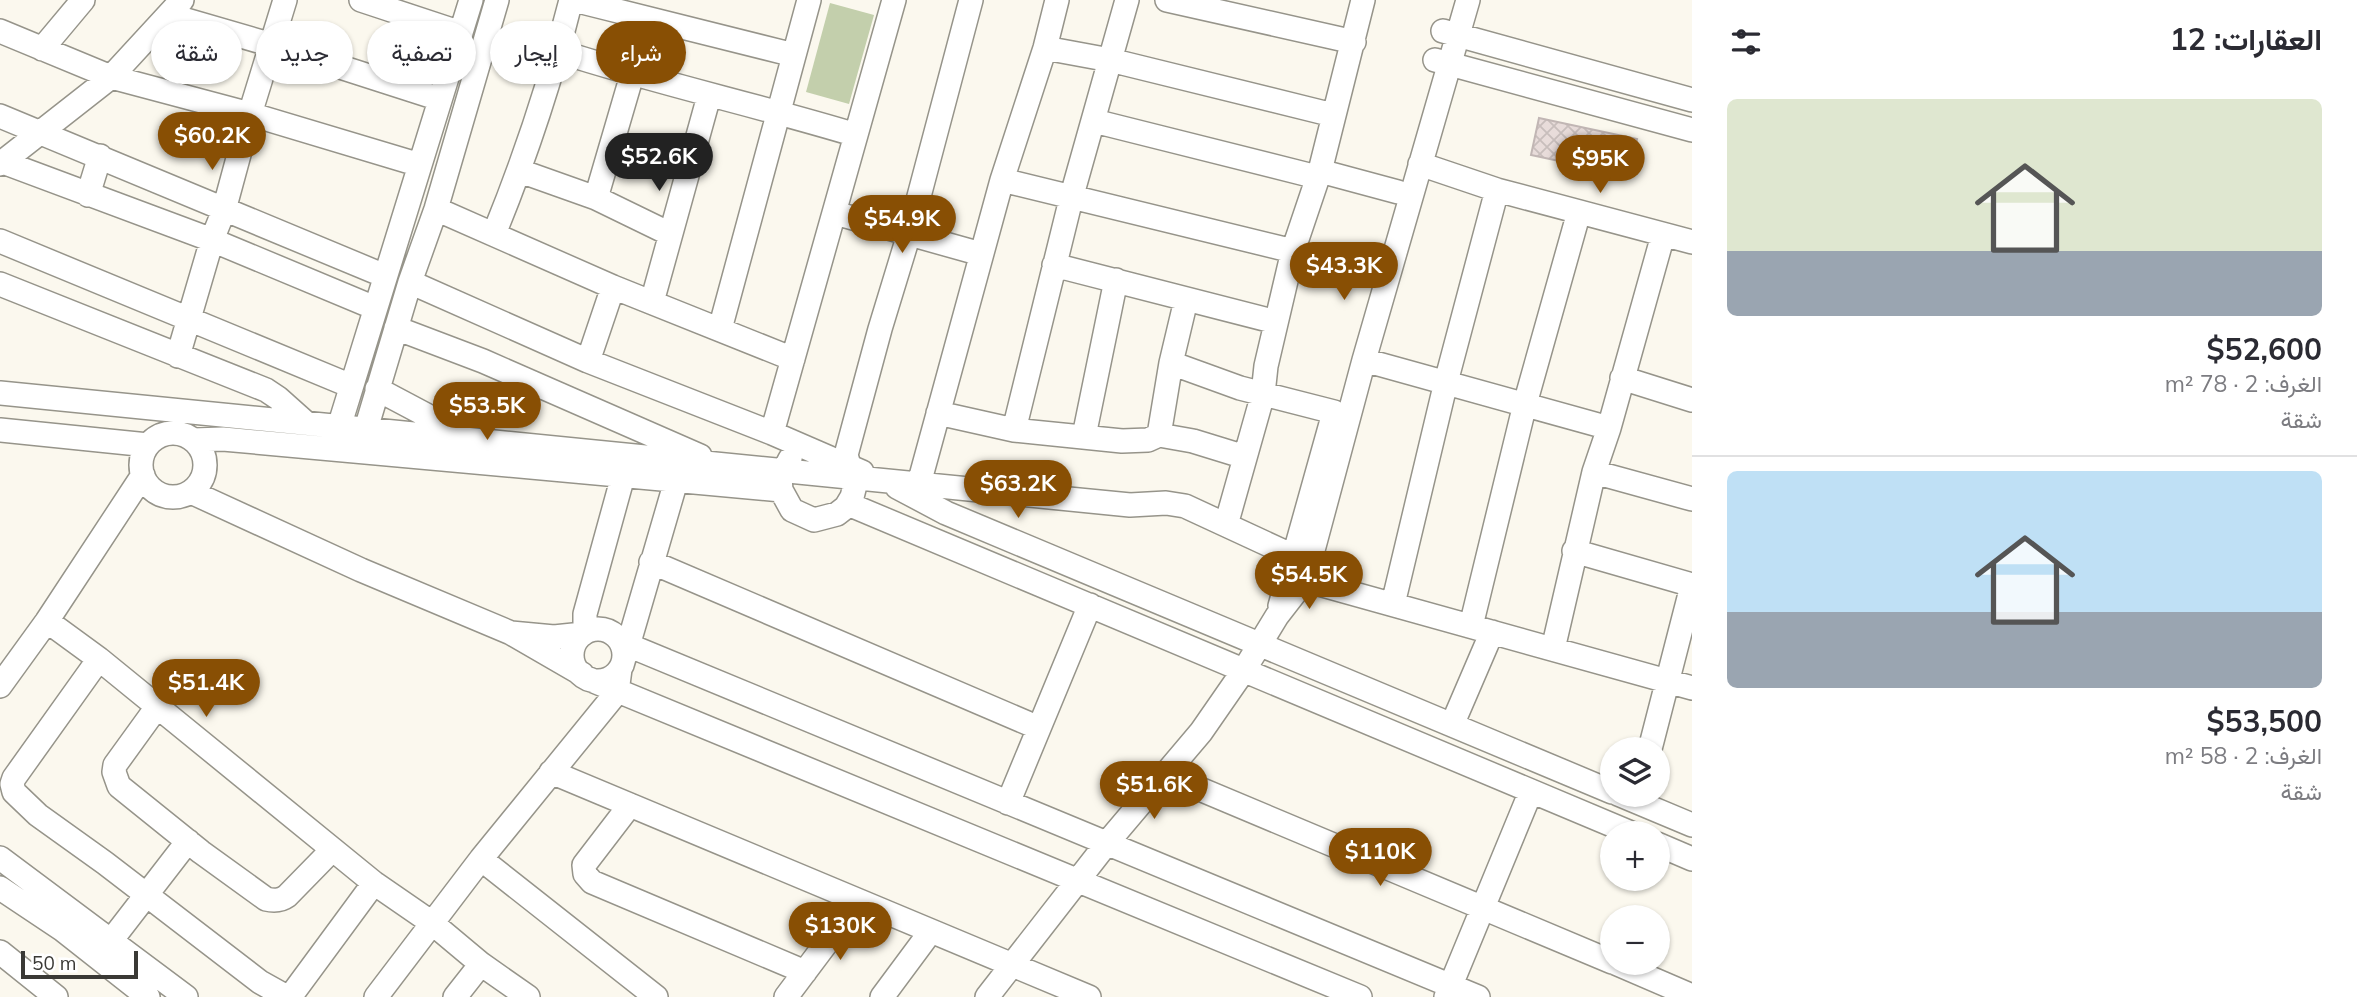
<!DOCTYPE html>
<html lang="ar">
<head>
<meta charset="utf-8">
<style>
	body { margin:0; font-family:Mulish,Vazirmatn,sans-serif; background:#f2f2f3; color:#2b2b33; direction:rtl; height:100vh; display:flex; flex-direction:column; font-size:26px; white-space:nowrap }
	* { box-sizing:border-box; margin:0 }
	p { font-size:23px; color:#7c7c81 }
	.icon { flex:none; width:38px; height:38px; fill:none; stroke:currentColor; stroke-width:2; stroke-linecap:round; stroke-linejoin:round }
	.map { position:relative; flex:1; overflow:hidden; direction:ltr }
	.details { display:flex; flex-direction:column; background:#fff; width:665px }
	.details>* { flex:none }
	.guide { position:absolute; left:21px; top:21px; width:665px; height:63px; direction:rtl; display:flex; gap:14px }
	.buttons { position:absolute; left:1600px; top:737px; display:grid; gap:14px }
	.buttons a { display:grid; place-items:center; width:70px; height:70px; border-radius:50%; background:#fff; box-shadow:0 2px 5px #0004; font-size:35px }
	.scale { position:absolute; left:21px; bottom:18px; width:117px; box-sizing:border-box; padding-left:7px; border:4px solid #3a3935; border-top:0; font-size:19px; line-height:24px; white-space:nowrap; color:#3a3935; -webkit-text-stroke:5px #fff; paint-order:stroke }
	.price { position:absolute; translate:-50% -60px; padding:0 16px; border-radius:24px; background:#884f04; color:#fff; font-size:23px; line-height:46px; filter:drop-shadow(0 2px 4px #0008) }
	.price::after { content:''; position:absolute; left:50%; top:42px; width:21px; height:16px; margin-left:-10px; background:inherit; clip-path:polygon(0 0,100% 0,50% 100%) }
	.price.active { background:#222; color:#fff }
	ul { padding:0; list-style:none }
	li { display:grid; align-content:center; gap:14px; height:371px; padding:0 35px }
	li+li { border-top:2px solid #e1e1e2 }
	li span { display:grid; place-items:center; height:217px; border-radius:10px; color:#555 }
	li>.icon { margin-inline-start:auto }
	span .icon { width:126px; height:126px; fill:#fffc; stroke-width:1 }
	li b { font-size:30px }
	h2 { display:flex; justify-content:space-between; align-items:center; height:84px; padding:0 35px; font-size:30px }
	.pill { padding:0 24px; border-radius:32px; background:#fff; box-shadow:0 2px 5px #0004; font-size:24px; line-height:63px }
	.pill.active { background:#884f04; color:#fff }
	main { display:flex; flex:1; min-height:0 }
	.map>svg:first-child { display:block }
	.green { fill:#c3cfac }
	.building { fill:url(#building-cross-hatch); stroke:#c1b6b4; stroke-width:2 }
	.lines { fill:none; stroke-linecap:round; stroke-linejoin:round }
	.minor-casing { stroke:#96948a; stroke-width:26 }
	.minor { stroke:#fff; stroke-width:23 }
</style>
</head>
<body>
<main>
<section class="details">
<h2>العقارات: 12<svg class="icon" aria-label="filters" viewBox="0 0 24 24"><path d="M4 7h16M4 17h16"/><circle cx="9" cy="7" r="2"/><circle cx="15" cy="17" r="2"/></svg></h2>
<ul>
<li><span style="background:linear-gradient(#dfe7d0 70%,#9aa5b1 0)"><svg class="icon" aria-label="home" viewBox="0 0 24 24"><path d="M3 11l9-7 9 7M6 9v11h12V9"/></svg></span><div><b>$52,600</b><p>الغرف: 2 · 78 m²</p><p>شقة</p></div></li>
<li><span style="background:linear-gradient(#bfe0f5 65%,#9aa5b1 0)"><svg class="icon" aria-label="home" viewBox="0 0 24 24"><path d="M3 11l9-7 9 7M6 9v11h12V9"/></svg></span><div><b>$53,500</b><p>الغرف: 2 · 58 m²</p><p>شقة</p></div></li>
</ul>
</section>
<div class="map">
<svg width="1692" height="997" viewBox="0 0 1692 997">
	<defs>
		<pattern id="building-cross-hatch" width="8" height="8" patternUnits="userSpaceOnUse" patternTransform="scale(1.75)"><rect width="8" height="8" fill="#e8dcda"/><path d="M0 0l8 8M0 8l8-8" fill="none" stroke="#c8bebc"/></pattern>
	</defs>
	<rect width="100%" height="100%" fill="#fbf8ee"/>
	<path class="green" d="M830 3 874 15 849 104 806 92Z"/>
	<path class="building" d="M1539 118 1637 139 1629 176 1531 155Z"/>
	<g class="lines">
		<defs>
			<path id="minor" d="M361 0 461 33
				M574 0 794 55
				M1167 0 1354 42
				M169 15 272 45 440 99
				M0 31 111 77 250 114 420 165
				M1443 31 1692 100
				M1045 48 1110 60 1333 115
				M42 49 83 0
				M558 51C657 83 757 105 856 135
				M1435 60 1692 130
				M0 116 385 276
				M1094 121 1317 177
				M0 161 212 240 375 308
				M0 164 111 77 182 0
				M1420 164 1497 190 1692 242
				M520 171 596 198 670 234
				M1320 171 1398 192
				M1002 180 1293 251
				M88 195 100 156
				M596 198 632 75
				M436 209 613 287 793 359
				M835 213 981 254
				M494 234C525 158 551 80 571 0
				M0 241 351 386
				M1054 265 1276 322
				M410 282 588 361 772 433 862 472
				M0 284 266 390 278 398 306 423
				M1186 300 1171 363 1240 388 1334 412
				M652 302 709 96
				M396 328 483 361 700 456
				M720 329 809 0
				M178 356 212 240 224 210 250 114 285 0
				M1364 360 1609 428
				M588 361 613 287
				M1622 378 1692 400
				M377 389 426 415 446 437
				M0 393 1130 505 1166 503 1185 506 1293 556 1310 561
				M938 413 1014 430 1122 441 1148 440 1159 435 1171 363
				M339 427 471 0
				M366 429 410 282 436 209 497 0
				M0 430 148 445
				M1014 430 1072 195 1127 0
				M772 433 894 0
				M141 465a32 32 0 1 1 64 0a32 32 0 1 1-64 0Z
				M1159 435 1193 441 1245 457
				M1084 436 1116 280
				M193 440 223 439 781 490
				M790 459 780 478 781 490 792 510 814 520 837 514 846 507 852 497 855 485 846 455 880 329 909 234 971 0
				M1594 472 1692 499
				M920 480 1002 180 1045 48 1057 0
				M897 487 946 513 1612 792
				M191 492 361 570 511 633
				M848 504 1631 833
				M1226 525 1263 394 1266 366 1293 251 1320 171 1363 0
				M1574 551 1692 585
				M651 562 1039 728
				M1290 576 1692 688
				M1393 604 1446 382 1497 190
				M1280 606 1332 420
				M47 621 143 475
				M1471 626 1525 404 1579 212
				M572 655a26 26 0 1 1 52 0a26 26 0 1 1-52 0Z
				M585 632V614L623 476
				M617 636 628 645 1478 997
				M1553 649 1594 472 1609 428 1663 235
				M625 656 676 481
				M99 659 14 778 12 784 14 792 38 815 105 863 260 982 287 997
				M582 674 511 633 554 637 583 634
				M589 679 1360 997
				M0 686 47 621 99 659 374 883 432 923 481 964 528 997
				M157 707 115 765 114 772 119 786 201 852 266 899C274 901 280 901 287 896L332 850
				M1452 725 1492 632
				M1650 749 1692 586
				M551 772 1089 997
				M1164 774 1612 962
				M1618 794 1692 825
				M1008 803 1090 605
				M630 805 584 865 585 874 592 882 805 972
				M1657 844 1692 859
				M0 858 186 997
				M481 859 656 997
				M0 888 63 930 148 997
				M110 942 188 841
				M0 952 56 997
				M1613 962 1692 996
				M290 997 374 883
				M376 997 481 859 617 692 620 669
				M455 997 481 964
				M786 997 858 901
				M882 997 931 931
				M987 997 1107 843 1201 732 1244 670 1277 616 1305 580 1364 360 1468 0
				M1446 997 1531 791"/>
		</defs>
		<use href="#minor" class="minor-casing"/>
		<use href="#minor" class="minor"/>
	</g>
</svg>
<div class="buttons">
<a><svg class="icon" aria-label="layers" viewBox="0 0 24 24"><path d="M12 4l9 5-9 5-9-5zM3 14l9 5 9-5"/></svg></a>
<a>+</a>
<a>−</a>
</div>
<div class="scale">50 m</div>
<b class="price" style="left:212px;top:172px">$60.2K</b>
<b class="price active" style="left:659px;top:193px">$52.6K</b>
<b class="price" style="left:1600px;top:195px">$95K</b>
<b class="price" style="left:902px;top:255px">$54.9K</b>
<b class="price" style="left:1344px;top:302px">$43.3K</b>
<b class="price" style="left:487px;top:442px">$53.5K</b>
<b class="price" style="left:1018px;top:520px">$63.2K</b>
<b class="price" style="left:1309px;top:611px">$54.5K</b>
<b class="price" style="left:206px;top:719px">$51.4K</b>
<b class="price" style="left:1154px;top:821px">$51.6K</b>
<b class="price" style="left:1380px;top:888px">$110K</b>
<b class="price" style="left:840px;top:962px">$130K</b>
<div class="guide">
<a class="pill active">شراء</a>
<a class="pill">إيجار</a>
<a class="pill">تصفية</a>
<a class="pill">جديد</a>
<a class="pill">شقة</a>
</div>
</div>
</main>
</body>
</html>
